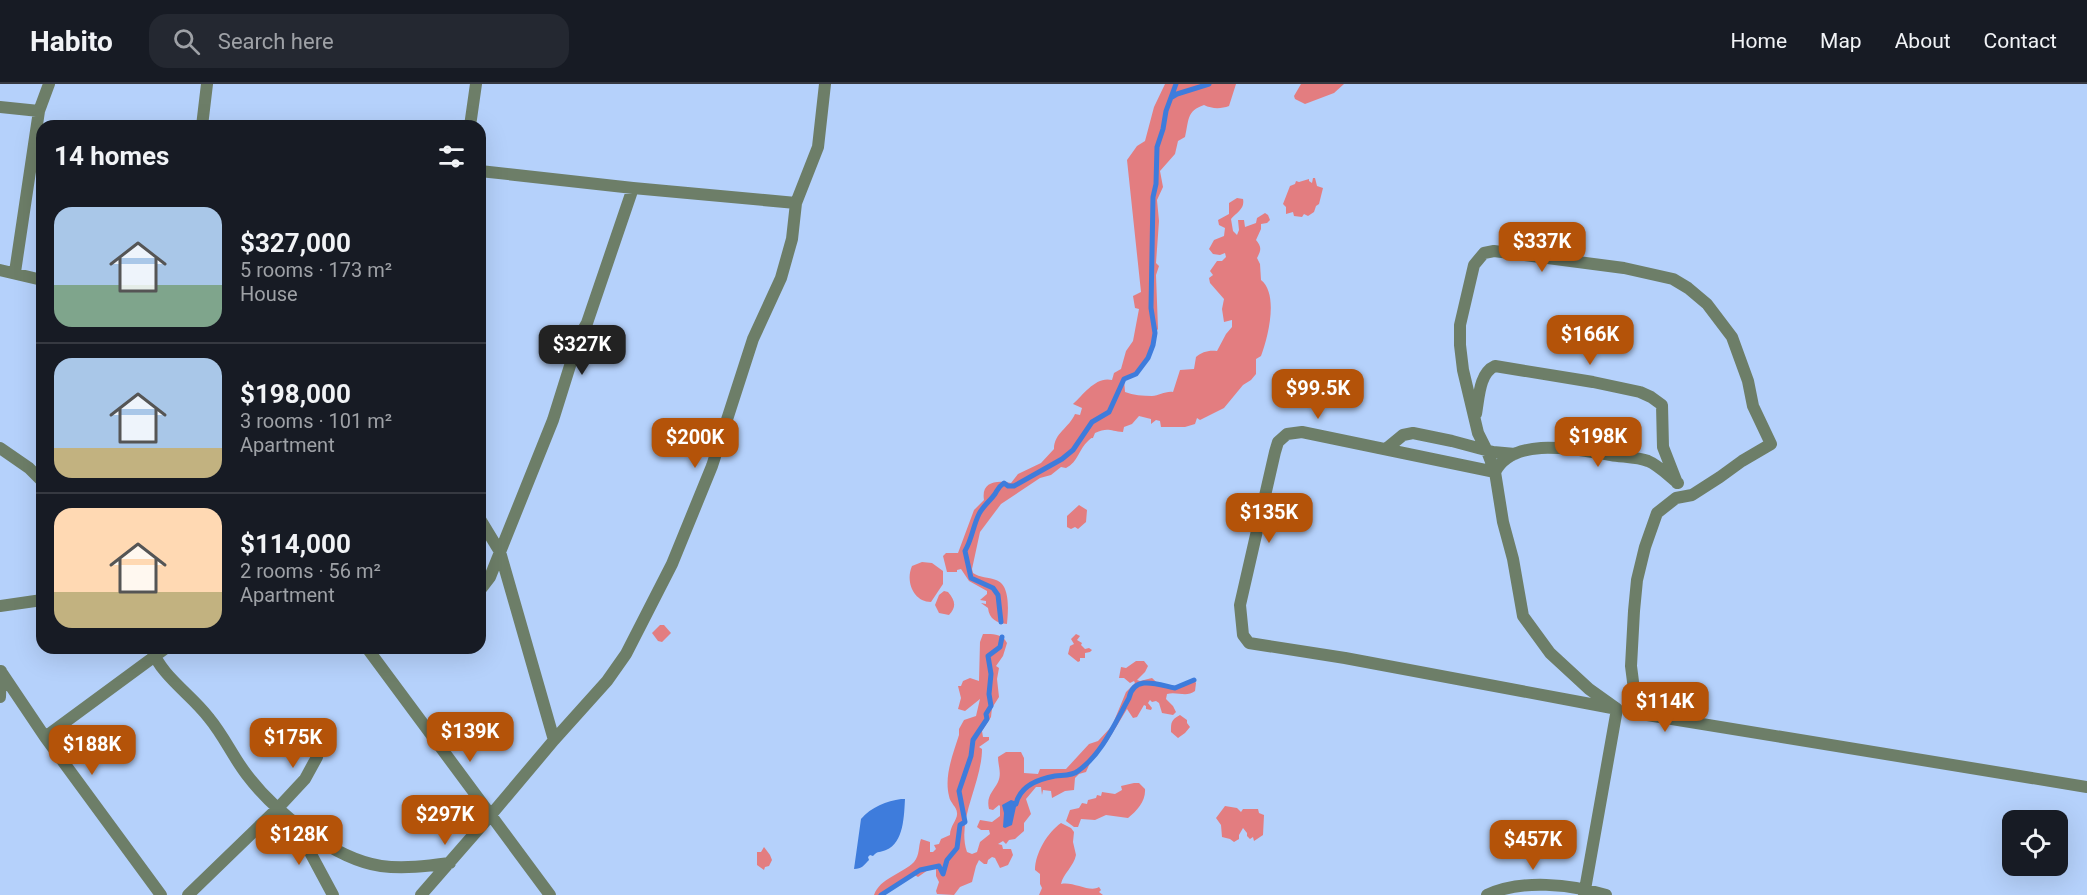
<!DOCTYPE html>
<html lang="en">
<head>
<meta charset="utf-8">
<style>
	body { margin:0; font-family:Roboto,sans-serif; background:#242831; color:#f1f3f6; height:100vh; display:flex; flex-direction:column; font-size:22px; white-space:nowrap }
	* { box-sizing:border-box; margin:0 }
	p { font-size:20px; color:#9ea1a6 }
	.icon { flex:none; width:33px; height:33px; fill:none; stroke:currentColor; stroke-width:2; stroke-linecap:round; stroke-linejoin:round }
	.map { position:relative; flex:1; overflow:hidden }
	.details { position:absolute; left:36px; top:36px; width:450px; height:534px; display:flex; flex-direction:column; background:#171b24; border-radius:18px; box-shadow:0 6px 24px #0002 }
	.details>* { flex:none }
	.buttons { position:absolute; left:2002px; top:726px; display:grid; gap:12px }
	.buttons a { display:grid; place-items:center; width:66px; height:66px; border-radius:12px; background:#171b24; box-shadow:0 6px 24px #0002; font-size:30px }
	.price { position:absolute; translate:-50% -51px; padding:0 14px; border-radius:12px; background:#b45309; color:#fff; font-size:20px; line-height:39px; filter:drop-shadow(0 2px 3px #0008) }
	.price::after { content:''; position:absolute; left:50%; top:36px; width:18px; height:14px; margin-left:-9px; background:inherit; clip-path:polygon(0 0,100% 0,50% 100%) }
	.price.on { background:#222; color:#fff }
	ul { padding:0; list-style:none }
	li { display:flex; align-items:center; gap:18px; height:150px; padding:0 18px }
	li+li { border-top:2px solid #363941 }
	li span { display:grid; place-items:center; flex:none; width:168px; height:120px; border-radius:18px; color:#555 }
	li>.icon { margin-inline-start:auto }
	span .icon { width:72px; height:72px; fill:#fffc; stroke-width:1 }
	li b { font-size:26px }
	h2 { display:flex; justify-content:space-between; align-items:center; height:72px; padding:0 18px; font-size:26px }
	header { display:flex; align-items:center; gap:36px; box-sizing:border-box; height:84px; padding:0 30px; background:#171b24; border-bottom:2px solid #363941 }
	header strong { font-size:28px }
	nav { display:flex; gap:33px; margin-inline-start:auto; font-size:21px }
	.search { width:420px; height:54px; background:#242831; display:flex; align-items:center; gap:15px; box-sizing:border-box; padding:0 21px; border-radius:18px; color:#9ea1a6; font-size:22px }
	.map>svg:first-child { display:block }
	.green { fill:#e37d80 }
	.water { fill:#3e7cdc }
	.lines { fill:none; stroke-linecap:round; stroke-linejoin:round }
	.stream { stroke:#3e7cdc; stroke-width:5 }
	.minor { stroke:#6d7e68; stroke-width:12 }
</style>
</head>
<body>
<header>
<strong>Habito</strong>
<div class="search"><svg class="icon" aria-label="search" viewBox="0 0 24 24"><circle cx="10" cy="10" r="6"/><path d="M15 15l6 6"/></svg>Search here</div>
<nav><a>Home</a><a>Map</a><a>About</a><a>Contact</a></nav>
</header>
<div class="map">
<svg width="2087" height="811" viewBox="0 0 2087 811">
	<rect width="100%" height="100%" fill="#b5d1fb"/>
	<path class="green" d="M1165 0H1236L1229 22C1221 25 1212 25 1204 21 1186 27 1189 37 1185 53L1178 57 1175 70 1160 87 1163 103 1157 116 1159 137 1156 179 1159 182 1156 191 1158 245C1154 250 1154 253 1153 259 1149 277 1140 288 1124 295L1125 308C1133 311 1143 312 1152 312 1159 312 1165 307 1173 308L1180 286 1194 285 1196 273C1202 268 1208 266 1217 267L1226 250 1232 243V236L1224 238 1222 225 1224 215 1210 199 1209 194 1213 191 1210 187 1217 177H1222L1226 173 1225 169 1220 171 1213 170 1209 165 1214 156 1224 152 1225 144 1219 141 1218 136 1229 130V119L1237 114 1243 115C1245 125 1237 128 1231 135L1233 147 1237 151 1239 146 1238 136H1244L1245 143 1256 139 1257 134 1265 129 1268 131 1270 136 1267 139 1261 140V145L1256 156C1262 163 1261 166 1257 174L1260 180 1261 196C1279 210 1268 254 1261 272L1256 275V290L1251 296 1243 301 1224 324 1200 336 1197 334 1195 340 1185 343H1161L1160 337 1156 336 1151 340V335L1139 332 1132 340 1124 343 1123 348C1110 347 1108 343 1095 349 1091 359 1095 350 1088 357 1079 365 1078 378 1066 384L1061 383 1051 391 1040 394 1001 420 980 448 972 485 973 489C980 494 988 493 996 496 1011 501 1008 528 1007 540 997 539 989 535 988 524L981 519 986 520V517L980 516 987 510V507L969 497 961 485 957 486V488H947L943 472 946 469H958L974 426 984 416C981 398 996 396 1011 399L1018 390 1041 379 1054 365C1054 349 1069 344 1075 330L1080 331 1082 324 1073 320C1084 310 1096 292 1112 296L1114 289 1121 285 1126 267 1133 257 1139 225 1135 224 1133 212 1141 208 1127 76 1137 62 1145 57 1154 23Z
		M1301 0H1344L1334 9 1305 20 1295 15 1294 12Z
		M1313 94H1315L1317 102 1323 104 1319 120 1316 122 1314 128 1308 132 1304 130 1302 133 1294 132 1293 128 1286 130V123L1283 120 1290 102 1295 100 1296 97 1299 98 1309 95V97L1312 99Z
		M1079 421 1087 426 1086 438 1078 445 1075 443 1071 445 1067 443V432Z
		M922 478 932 479 943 487V500L931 518C914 518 905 498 912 482Z
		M944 507 948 508C955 516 957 523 949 531L939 529 935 521 939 511Z
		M660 541H664L671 549 662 558 658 557 652 549Z
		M983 550C992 550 1002 549 1007 559L1003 572 996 582 999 584 997 595 999 613 992 624 991 633 982 647 983 653H989V656L979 663 982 665C982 699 956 736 967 768L972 770 977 768 980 758 990 750 989 746H981L977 743 980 736 992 738 1000 732V722L999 721 993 726 989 725C986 712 993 708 998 698 1002 689 998 682 998 673L1006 668H1021L1024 674V689L1038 690 1040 685H1066L1089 660 1098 657 1112 642 1126 608 1135 599 1134 597 1130 599 1124 594H1119L1121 583 1126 584 1136 577H1144L1148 582 1145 588 1137 596 1140 597 1152 594C1169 610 1175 602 1194 596L1196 599 1195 607C1186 614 1177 607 1167 610L1166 615 1173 622 1176 628 1173 631 1162 629 1159 619 1156 617 1152 618 1150 616 1148 619 1152 624 1151 626 1146 625V622L1144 621 1137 633 1133 634 1127 625 1107 658 1093 672 1086 688 1079 690 1075 694 1074 706 1065 707 1052 714 1051 707 1043 706 1042 711 1041 703H1036L1026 715 1031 730 1024 739V747L1015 755 1009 756 1006 760 1003 757 998 760 1002 761 1003 765H1011L1013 771 1008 781 1000 784 995 774 992 773 988 776 987 780H984L979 776 976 782 972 798 960 803 954 811 937 810 936 807 939 798 936 792V784L928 786 918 793 913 790 884 808 883 811H874C880 794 902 790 914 778 920 771 918 763 921 755L930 758V768H933L936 765 934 761 939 760 941 755 950 751C950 742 958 735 957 729 957 723 950 719 949 712 944 692 953 670 959 651V645L964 636 976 632 980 615 965 627 958 625 961 614 958 602H961L963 597 970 594 979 597 980 558Z
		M1076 550 1080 552 1077 556 1082 559 1081 561 1085 565 1089 564 1092 566 1090 568 1085 569V574H1080V577L1078 578 1068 570 1070 562 1074 560 1071 555Z
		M1180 631 1187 636V639L1190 643 1185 649 1178 654 1171 648C1171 638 1171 636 1180 631Z
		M1134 699H1139L1145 705C1146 717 1137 727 1128 734L1106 731 1095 736 1081 735 1078 743H1074L1066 737 1070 726 1079 724 1082 719 1087 720 1088 716 1096 714 1097 711 1101 712 1102 708 1115 710 1122 706 1121 702Z
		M1225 722 1237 724 1241 728 1243 725H1258L1259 729 1264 731 1263 751 1254 757 1253 753 1250 755 1247 752V749L1243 744 1239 751V755L1234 758 1230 755 1222 753 1221 741 1216 734Z
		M1061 739 1071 744 1074 748 1073 758 1076 771C1074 782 1063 790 1061 800 1073 797 1090 809 1099 803L1101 806 1099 808 1103 811H1039L1042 804 1040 800V790L1035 786C1035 769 1048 748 1061 739Z
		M764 763 770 771 772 776 769 782 765 783 764 786 757 781V768H761Z"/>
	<path class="water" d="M901 715H905C904 731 904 759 886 766 880 769 878 766 873 772L870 771 868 773 869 776C864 781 862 785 854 785L861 735C871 723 887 717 901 715Z
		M1011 716 1017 718 1012 741 1005 744 1003 743 1004 729 1002 721Z"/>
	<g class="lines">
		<path class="stream" d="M1172 13 1177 10 1209 0
			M1001 538 998 511 993 504 971 494 965 467C972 455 973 442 979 430 983 422 990 417 995 410 998 405 998 403 1004 399L1008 402H1014L1062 375 1073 366 1092 338 1109 328 1124 295 1136 290 1148 274 1153 261 1155 249 1151 224 1153 113 1156 100 1157 63 1163 45 1166 27 1176 0
			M1016 720C1020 702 1038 695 1055 692 1063 691 1072 692 1078 687 1102 670 1115 639 1129 614 1134 590 1159 601 1175 604L1194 596
			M881 811 920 786 939 782 943 790 947 776 957 764 960 741 965 738 959 707 971 672 973 656 987 635 986 630 991 622 989 610 991 590 988 572 1000 563 1002 553"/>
		<path class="minor" d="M0 23 39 27
			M202 42 207 0
			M470 42 476 0
			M480 87 633 104 796 119
			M0 186 42 196
			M15 188 39 27 49 0
			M1476 330C1479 314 1479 289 1495 282L1593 298 1640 308 1651 313 1662 321 1663 363 1677 399
			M0 364 29 384 42 397
			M1386 365 1403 351 1413 349 1452 357 1493 368 1515 370
			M1495 388 1302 348 1287 350 1278 358 1275 368 1240 521 1243 551 1249 559 1345 574 1612 624
			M1495 388C1514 351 1578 366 1611 371 1622 373 1637 373 1648 377 1658 381 1669 392 1678 399
			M480 435 500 468 554 656
			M480 506 490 493 553 336 579 253 587 239 633 104
			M0 522 42 516
			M151 564C162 593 191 610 209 634 224 652 233 673 247 691 275 728 334 775 381 782 404 785 427 782 450 779
			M367 564 550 811
			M2 589 45 653 161 811
			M0 613 1 587
			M1629 628 2087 703
			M45 653 166 564
			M297 744 333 811
			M188 811 278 724 305 695 317 673 321 654
			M421 811 490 732 554 656 607 597 626 570 672 480 712 382 753 255 781 194 792 155 796 119 818 63 825 0
			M1487 811C1521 795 1571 800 1606 811
			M1584 811 1617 625 1589 605 1550 569 1523 532 1513 475 1503 438 1495 388 1487 367 1478 349 1463 286 1460 261V241L1474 181 1484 169 1494 167 1624 184 1673 195 1688 204 1707 220 1732 253 1748 297 1753 322 1771 360 1742 377 1720 393 1692 411 1676 414 1657 429 1645 463 1637 496 1634 527 1631 582 1637 629"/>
	</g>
</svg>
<div class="buttons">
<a><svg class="icon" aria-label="locate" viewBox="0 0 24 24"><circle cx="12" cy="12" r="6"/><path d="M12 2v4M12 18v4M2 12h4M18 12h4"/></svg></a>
</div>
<b class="price" style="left:1542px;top:189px">$337K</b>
<b class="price" style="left:1590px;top:282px">$166K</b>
<b class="price on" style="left:582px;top:292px">$327K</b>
<b class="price" style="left:1318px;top:336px">$99.5K</b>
<b class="price" style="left:1598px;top:384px">$198K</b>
<b class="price" style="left:695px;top:385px">$200K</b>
<b class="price" style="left:1269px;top:460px">$135K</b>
<b class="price" style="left:1665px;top:649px">$114K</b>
<b class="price" style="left:470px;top:679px">$139K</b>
<b class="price" style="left:293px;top:685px">$175K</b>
<b class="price" style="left:92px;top:692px">$188K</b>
<b class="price" style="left:445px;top:762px">$297K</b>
<b class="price" style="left:299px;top:782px">$128K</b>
<b class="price" style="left:1533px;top:787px">$457K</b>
<section class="details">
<h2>14 homes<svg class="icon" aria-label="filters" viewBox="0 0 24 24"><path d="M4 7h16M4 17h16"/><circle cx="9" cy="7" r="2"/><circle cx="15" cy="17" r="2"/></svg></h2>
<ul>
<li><span style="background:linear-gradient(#a9c7e8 65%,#7fa58c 0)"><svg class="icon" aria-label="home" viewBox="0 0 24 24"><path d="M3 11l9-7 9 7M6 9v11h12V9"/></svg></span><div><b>$327,000</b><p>5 rooms · 173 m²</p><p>House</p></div></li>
<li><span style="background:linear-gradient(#a9c7e8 75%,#c2b280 0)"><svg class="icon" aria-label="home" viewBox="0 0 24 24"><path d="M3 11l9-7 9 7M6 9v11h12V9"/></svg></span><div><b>$198,000</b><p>3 rooms · 101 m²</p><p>Apartment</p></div></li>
<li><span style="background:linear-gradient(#ffd9b3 70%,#c2b280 0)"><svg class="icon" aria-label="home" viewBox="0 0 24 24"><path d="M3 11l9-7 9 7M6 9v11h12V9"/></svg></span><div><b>$114,000</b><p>2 rooms · 56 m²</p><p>Apartment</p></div></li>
</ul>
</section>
</div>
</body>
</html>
